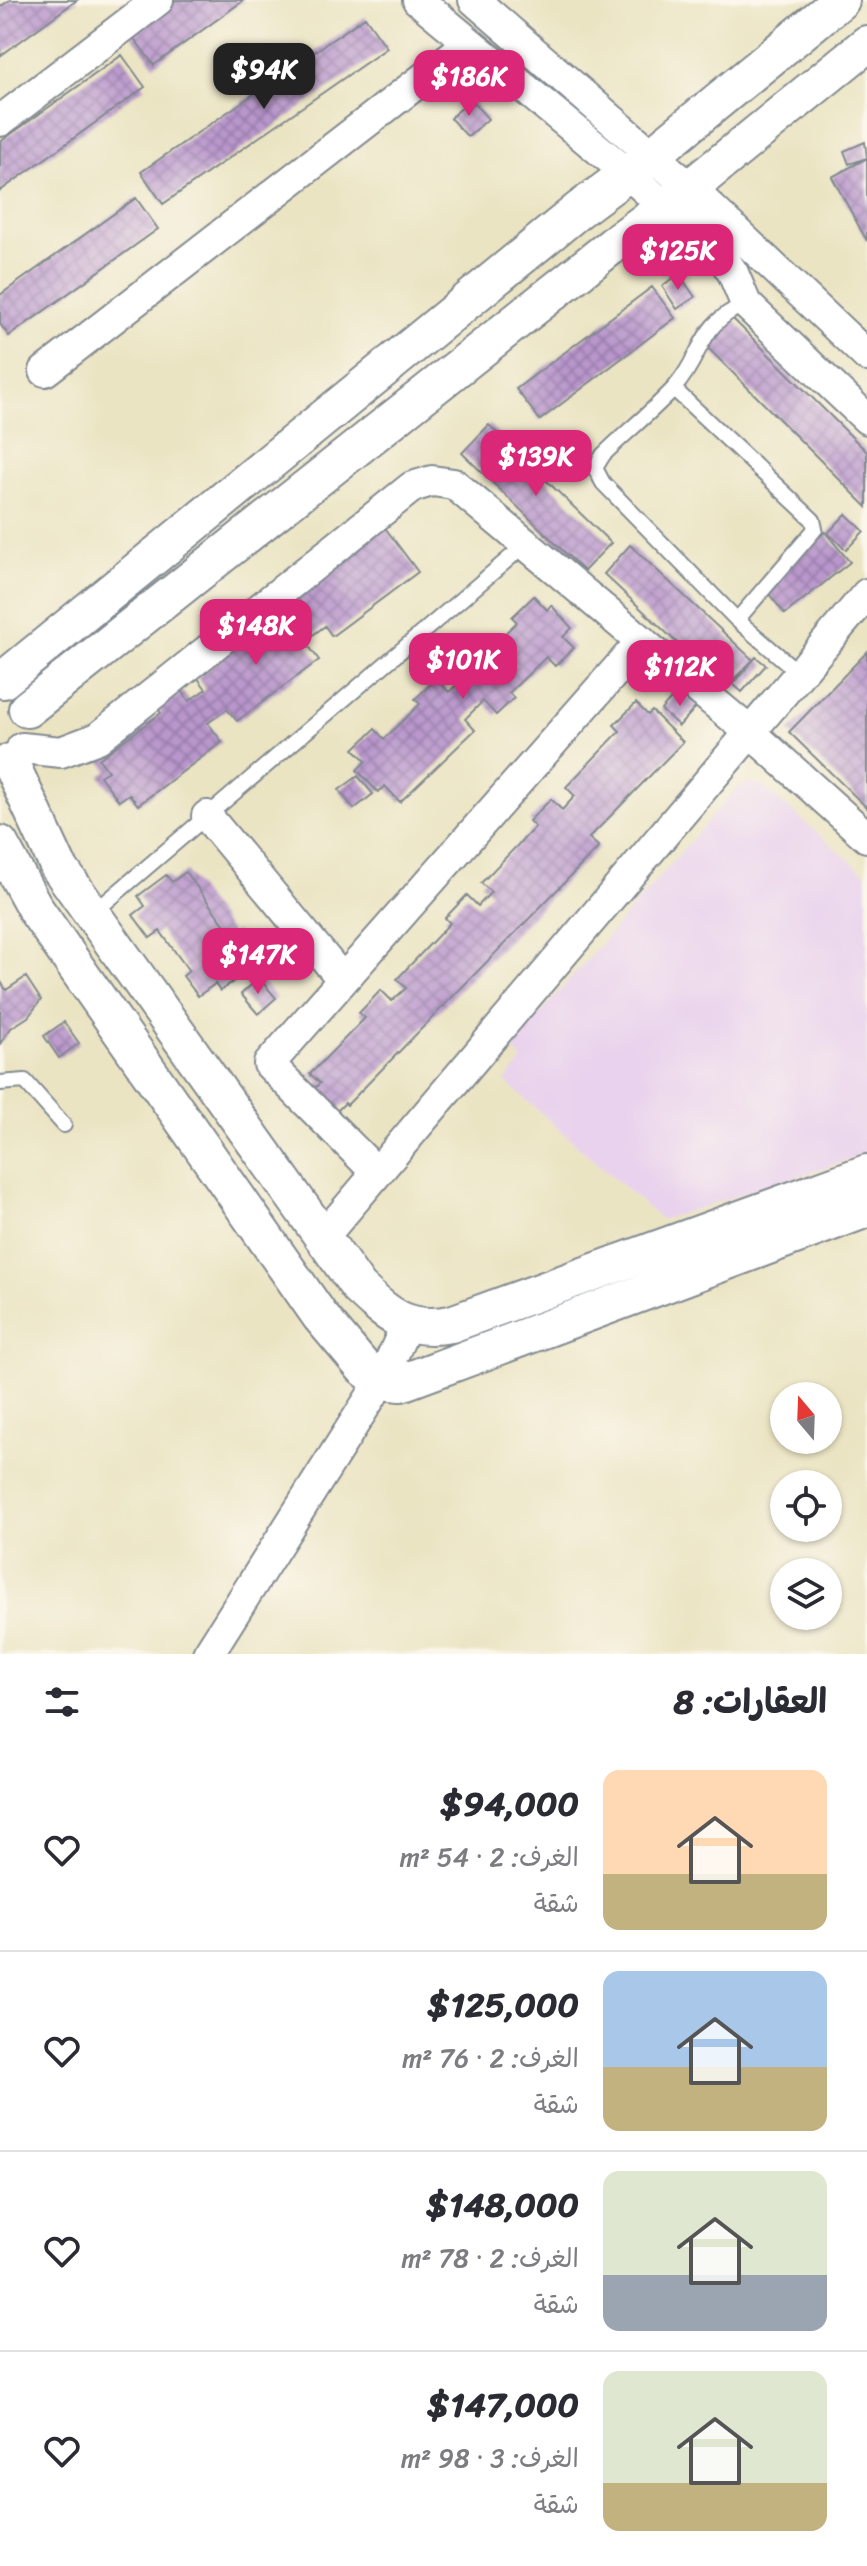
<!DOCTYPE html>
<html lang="ar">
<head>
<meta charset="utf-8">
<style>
	body { margin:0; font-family:Sriracha,"Playpen Sans Arabic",sans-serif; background:#f2f2f3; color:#2b2b33; direction:rtl; height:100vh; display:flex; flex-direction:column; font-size:30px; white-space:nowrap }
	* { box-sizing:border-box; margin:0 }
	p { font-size:26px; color:#7c7c81 }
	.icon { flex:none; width:44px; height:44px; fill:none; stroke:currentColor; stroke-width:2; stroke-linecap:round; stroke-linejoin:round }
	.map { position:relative; height:1654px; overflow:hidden; direction:ltr }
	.side { display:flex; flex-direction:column; background:#fff; flex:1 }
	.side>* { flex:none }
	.needle { width:52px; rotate:341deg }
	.controls { position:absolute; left:770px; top:1382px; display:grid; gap:16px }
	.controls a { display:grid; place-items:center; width:72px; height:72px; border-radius:50%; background:#fff; box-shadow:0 2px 6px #0004; font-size:40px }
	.price { position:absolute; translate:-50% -68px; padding:0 18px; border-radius:16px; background:#db2777; color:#fff; font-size:26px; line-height:52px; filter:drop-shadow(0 2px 4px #0008) }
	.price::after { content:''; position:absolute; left:50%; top:48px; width:24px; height:18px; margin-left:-12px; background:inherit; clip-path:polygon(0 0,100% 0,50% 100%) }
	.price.active { background:#222; color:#fff }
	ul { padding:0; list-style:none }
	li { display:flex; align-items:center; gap:24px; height:200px; padding:0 40px }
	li+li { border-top:2px solid #e1e1e2 }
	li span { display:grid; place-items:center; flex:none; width:224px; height:160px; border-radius:16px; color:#555 }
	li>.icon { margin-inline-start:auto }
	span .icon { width:96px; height:96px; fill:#fffc; stroke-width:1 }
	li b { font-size:34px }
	h2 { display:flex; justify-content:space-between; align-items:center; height:96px; padding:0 40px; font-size:34px }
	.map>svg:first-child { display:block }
	.built { fill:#e9d2ed }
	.building { fill:url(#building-cross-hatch) }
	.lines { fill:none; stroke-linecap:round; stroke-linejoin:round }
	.service-casing { stroke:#838a90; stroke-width:18 }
	.minor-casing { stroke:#838a90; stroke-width:34 }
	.tertiary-casing { stroke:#838a90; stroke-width:40 }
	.service { stroke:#fff; stroke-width:14 }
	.minor { stroke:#fff; stroke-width:30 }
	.tertiary { stroke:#fff; stroke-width:36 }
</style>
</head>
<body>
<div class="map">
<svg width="867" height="1654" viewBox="0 0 867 1654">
	<defs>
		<pattern id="building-cross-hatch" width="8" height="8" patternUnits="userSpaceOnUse" patternTransform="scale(2)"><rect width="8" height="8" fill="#b996cc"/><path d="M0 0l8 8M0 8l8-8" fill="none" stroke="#967ba9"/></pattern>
	</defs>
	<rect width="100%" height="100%" fill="#fbf7ec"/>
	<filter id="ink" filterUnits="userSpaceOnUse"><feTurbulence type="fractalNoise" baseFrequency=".0125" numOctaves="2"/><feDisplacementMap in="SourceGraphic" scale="16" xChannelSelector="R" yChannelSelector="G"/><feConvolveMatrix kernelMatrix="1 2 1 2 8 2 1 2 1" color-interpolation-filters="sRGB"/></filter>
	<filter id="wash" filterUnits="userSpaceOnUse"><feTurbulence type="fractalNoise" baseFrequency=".006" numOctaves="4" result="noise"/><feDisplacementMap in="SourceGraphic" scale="32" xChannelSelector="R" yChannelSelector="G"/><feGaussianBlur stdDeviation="1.8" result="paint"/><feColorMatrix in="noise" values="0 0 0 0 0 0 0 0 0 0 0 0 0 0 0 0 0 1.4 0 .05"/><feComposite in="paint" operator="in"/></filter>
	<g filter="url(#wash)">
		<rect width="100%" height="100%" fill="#ebe4c3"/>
		<path class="built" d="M747 783 762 786 867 875V1154L661 1220 505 1081 523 1061 511 1047 736 789Z"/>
		<g id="blocks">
			<path class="building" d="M10 0H77L0 56V7Z
				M176 0H244L154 65 130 33Z
				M365 17 387 48 163 204 141 172Z
				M122 55 145 87 0 191V142Z
				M471 100 488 119 468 137 450 118Z
				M865 142 867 158 849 164 844 151Z
				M867 158V241L832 177Z
				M136 198 158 229 9 336 0 324V295Z
				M679 274 695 297 677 309 662 286Z
				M652 287 675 318 540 420 516 389Z
				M727 313 867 452V507L700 340Z
				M489 425 611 543 584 571 462 453Z
				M846 514 864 531 846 550 828 533Z
				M383 525 418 572 332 636 325 626 305 641 319 660 237 721 227 709 208 723 222 742 138 805 129 794 119 801 100 776 108 771 99 759 161 713 156 706 180 688 189 701 206 689 197 677 259 630 254 623 278 605 288 619 304 606 292 591Z
				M825 532 850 562 785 614 761 584Z
				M630 545 753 660 725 688 604 574Z
				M534 596 547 610 551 605 572 628 563 637 574 648 555 666 546 657 509 693 514 698 496 715 483 701 465 719 475 730 400 802 385 786 378 792 357 770 366 761 354 749 375 729 384 739 420 704 415 699 436 679 449 692 463 679 452 667 473 647 481 656 517 622 512 617Z
				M867 652V808L789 732Z
				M756 657 766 665 742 692 733 684Z
				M680 689 698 705 679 726 661 710Z
				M636 703 648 715 652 711 683 742 589 838 599 847 347 1105 345 1103 336 1112 313 1090 320 1083 310 1074 365 1018 359 1013 381 990 392 1001 406 988 397 979 450 923 445 918 467 895 478 906 491 892 481 883 535 827 529 821 551 799 562 810 575 796 566 787 620 731 614 725Z
				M358 776 373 794 354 809 339 790Z
				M186 872 232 935 236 931 259 963 220 991 215 984 198 996 183 976 189 971 160 931 150 938 133 915 145 906 138 896 166 875 172 882Z
				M26 977 41 1000 28 1017 11 1028 0 1044V980L6 990Z
				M259 978 276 998 258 1014 241 994Z
				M64 1022 79 1043 59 1058 44 1036Z"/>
		</g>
	</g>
	<g filter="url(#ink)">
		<use href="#blocks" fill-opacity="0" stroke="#838a90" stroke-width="2"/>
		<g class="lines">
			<defs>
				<path id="service" d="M746 304C698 323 704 354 675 387 653 411 626 432 603 455L595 468 603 483 737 620 799 673
					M674 389 813 520 815 529 810 535 737 620
					M92 914 526 544
					M0 1083 25 1081 64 1125"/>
				<path id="minor" d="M418 0 627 173 723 258 733 273 746 304 867 419
					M474 0 690 188 867 356
					M0 121 158 0
					M45 371 469 43
					M22 748 61 752 98 738 412 487 432 481 454 484 751 733 867 837
					M207 816 343 980
					M377 1173 269 1064 642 641
					M323 1237 867 594
					M208 1654 381 1381 407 1324"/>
				<path id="tertiary" d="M3 680 580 209 651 156 841 0
					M27 709 613 245 690 188 867 44
					M10 762 58 866 359 1288C389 1316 407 1332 451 1324L867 1173
					M0 844 36 910 320 1316 363 1367 381 1381 401 1383 867 1209"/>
			</defs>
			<use href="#service" class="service-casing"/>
			<use href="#minor" class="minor-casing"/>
			<use href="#tertiary" class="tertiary-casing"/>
			<use href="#service" class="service"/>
			<use href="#minor" class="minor"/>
			<use href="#tertiary" class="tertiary"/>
		</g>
	</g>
</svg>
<div class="controls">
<a><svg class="needle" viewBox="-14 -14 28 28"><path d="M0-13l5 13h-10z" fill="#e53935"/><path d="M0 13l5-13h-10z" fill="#7c7c81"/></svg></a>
<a><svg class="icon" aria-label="locate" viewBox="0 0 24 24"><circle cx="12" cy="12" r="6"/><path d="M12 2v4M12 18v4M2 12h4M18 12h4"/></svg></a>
<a><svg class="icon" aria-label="layers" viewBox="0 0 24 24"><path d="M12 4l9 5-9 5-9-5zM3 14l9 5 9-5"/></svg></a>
</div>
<b class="price active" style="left:264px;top:111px">$94K</b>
<b class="price" style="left:469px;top:118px">$186K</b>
<b class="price" style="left:678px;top:292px">$125K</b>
<b class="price" style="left:536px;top:498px">$139K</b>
<b class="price" style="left:256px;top:667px">$148K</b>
<b class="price" style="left:463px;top:701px">$101K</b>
<b class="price" style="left:680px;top:708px">$112K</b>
<b class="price" style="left:258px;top:996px">$147K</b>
</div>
<section class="side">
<h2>العقارات: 8<svg class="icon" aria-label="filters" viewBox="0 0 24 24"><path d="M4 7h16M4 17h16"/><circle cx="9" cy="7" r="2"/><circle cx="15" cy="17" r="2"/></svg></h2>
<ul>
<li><span style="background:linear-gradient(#ffd9b3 65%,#c2b280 0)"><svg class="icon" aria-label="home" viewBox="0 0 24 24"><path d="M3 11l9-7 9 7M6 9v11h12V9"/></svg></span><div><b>$94,000</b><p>الغرف: 2 · 54 m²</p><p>شقة</p></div><svg class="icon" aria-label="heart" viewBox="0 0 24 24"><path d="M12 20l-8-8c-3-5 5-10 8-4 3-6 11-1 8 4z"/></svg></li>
<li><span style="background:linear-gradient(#a9c7e8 60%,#c2b280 0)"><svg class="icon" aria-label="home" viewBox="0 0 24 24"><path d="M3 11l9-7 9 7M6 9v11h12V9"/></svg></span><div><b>$125,000</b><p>الغرف: 2 · 76 m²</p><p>شقة</p></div><svg class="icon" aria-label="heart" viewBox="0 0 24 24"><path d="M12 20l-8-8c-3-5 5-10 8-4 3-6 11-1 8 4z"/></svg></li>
<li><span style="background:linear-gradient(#dfe7d0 65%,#9aa5b1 0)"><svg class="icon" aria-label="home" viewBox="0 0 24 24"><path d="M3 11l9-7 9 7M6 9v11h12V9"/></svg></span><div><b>$148,000</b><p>الغرف: 2 · 78 m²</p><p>شقة</p></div><svg class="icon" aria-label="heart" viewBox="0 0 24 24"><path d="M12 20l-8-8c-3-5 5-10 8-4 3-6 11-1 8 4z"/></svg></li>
<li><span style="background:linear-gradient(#dfe7d0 70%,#c2b280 0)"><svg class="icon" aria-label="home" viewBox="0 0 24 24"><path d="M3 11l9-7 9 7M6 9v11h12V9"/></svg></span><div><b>$147,000</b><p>الغرف: 3 · 98 m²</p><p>شقة</p></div><svg class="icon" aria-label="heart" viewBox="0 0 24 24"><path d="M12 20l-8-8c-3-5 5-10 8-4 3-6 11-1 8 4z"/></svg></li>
</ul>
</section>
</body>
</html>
